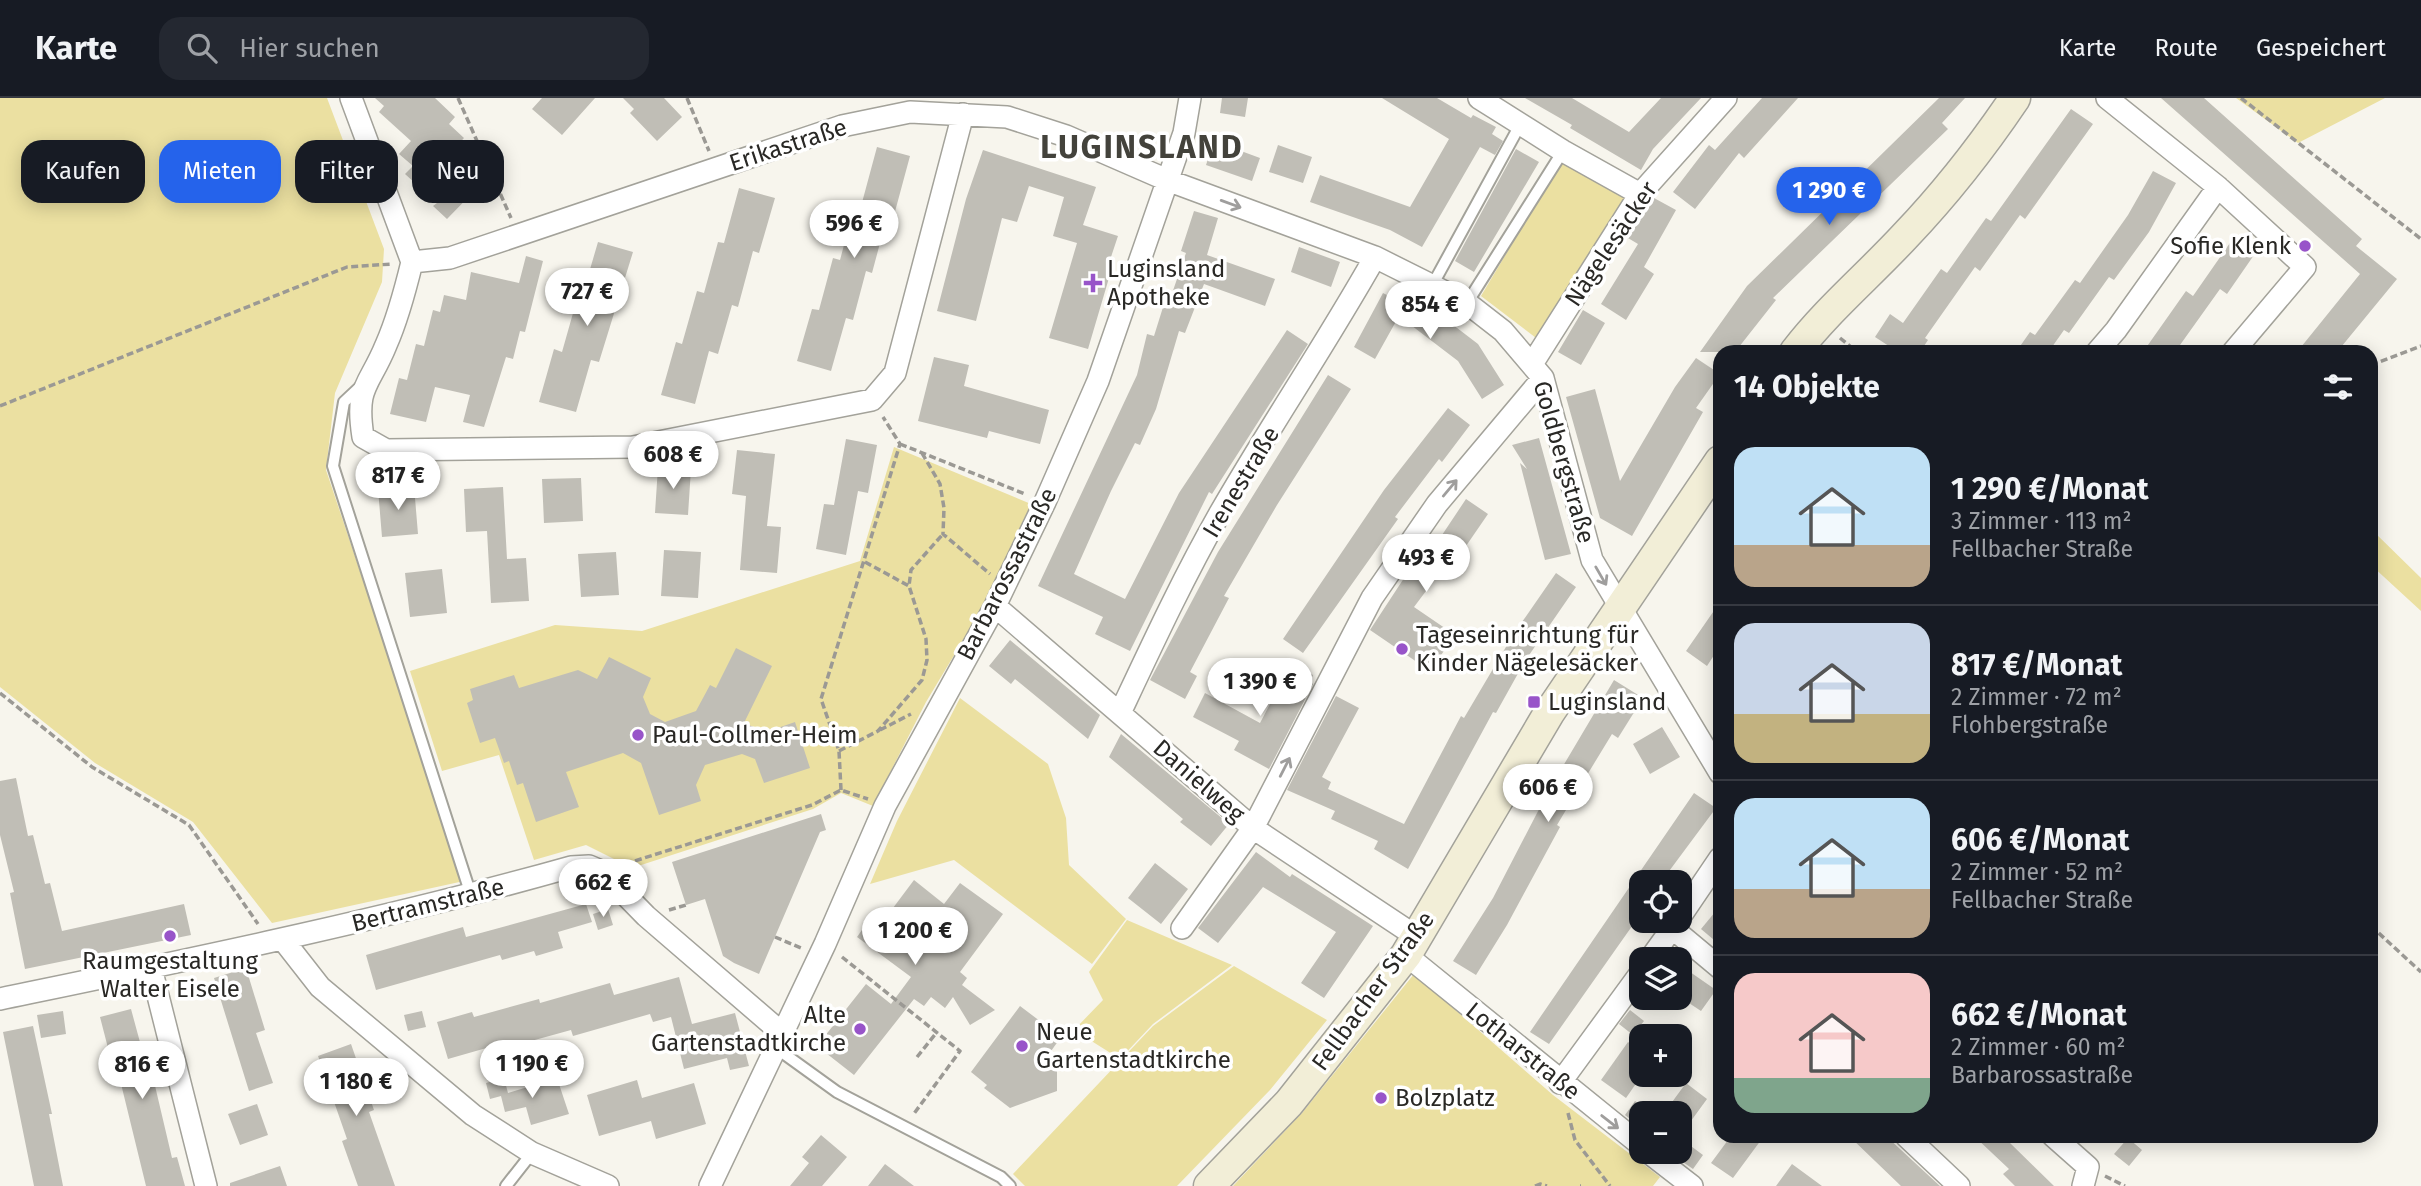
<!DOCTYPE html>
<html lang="de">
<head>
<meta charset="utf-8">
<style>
	body { margin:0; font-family:"Fira Sans",sans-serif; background:#242831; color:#f1f3f6; height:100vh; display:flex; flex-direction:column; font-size:26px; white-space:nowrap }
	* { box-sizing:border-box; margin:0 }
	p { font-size:23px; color:#9ea1a6 }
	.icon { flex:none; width:38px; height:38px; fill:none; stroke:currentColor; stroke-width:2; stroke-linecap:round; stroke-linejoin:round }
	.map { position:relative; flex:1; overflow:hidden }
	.side { position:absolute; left:1713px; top:247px; width:665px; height:798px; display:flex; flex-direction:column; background:#171b24; border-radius:21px; box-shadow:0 4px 18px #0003 }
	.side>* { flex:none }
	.top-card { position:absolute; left:21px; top:42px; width:665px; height:63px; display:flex; gap:14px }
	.buttons { position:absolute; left:1629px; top:772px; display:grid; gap:14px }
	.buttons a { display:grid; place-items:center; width:63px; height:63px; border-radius:14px; background:#171b24; box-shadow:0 4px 18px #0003; font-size:35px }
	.price { position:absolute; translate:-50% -60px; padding:0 16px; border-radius:24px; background:#fff; color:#222; font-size:23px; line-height:46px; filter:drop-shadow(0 2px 4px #0008) }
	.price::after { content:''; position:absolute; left:50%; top:42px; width:21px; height:16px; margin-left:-10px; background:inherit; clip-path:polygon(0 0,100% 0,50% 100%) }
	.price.selected { background:#2563eb; color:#fff }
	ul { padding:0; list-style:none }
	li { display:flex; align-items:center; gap:21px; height:175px; padding:0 21px }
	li+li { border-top:2px solid #363941 }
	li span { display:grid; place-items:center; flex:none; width:196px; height:140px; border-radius:21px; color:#555 }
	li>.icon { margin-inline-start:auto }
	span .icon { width:84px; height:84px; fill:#fffc; stroke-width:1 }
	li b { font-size:30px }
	h2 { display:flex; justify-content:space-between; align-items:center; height:84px; padding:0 21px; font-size:30px }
	.pill { padding:0 24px; border-radius:21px; background:#171b24; box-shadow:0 4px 18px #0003; font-size:24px; line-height:63px }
	.pill.selected { background:#2563eb; color:#fff }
	header { display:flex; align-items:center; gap:42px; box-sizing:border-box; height:98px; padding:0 35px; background:#171b24; border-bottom:2px solid #363941 }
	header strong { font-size:33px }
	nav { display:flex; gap:38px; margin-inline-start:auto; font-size:24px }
	.search { width:490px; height:63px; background:#242831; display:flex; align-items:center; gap:18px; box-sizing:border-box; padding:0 24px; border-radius:21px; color:#9ea1a6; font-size:26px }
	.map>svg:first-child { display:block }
	.green { fill:#ebe0a1 }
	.building { fill:#c0beb6 }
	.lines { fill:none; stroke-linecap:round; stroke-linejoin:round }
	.lane-casing { stroke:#a3a29a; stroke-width:14 }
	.street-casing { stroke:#a3a29a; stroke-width:24 }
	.secondary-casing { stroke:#a3a29a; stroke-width:33 }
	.path { stroke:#9b9994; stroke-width:3.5; stroke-dasharray:7 3.5; stroke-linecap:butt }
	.lane { stroke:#fff; stroke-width:10 }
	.street { stroke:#fff; stroke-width:21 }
	.secondary { stroke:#f2eed7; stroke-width:30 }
	.oneway { stroke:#9f9e9d }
	.poi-dot { fill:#9854c9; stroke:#fff; stroke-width:2.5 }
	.labels { text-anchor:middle; stroke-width:7; stroke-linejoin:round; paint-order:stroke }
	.street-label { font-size:24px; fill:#292825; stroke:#fff }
	.poi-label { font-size:24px; fill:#292825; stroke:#fff; text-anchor:start }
	.district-label { font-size:32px; font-weight:bold; letter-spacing:2px; fill:#43423b; stroke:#fff }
</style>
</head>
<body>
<header>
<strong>Karte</strong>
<div class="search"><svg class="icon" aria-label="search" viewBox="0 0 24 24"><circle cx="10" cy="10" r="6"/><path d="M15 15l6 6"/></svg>Hier suchen</div>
<nav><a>Karte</a><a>Route</a><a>Gespeichert</a></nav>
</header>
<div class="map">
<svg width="2421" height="1088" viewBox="0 0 2421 1088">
	<rect width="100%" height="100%" fill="#f7f5ed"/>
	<path class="green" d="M0 0H327L384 151 382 184 335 295 326 372 464 783 272 825 193 724 95 665 0 589Z
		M2236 0H2385L2298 45Z
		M1563 60 1629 98 1540 243 1481 198Z
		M894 349 1031 406 986 504 926 604 873 708 841 695 813 711 632 770 586 747 534 762 499 657 442 673 410 573 555 527 642 533 860 463Z
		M2371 431 2421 480V513L2371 467Z
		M960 600 1048 666 1066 720 1069 767 1126 821 1092 866 954 762 870 786 897 723Z
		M1127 822 1232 867 1153 926 1120 961 1074 932 1103 902 1089 874Z
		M1234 868 1327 922 1270 992 1177 1088H1025L1013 1076 1153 928Z
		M1414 876 1553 997 1660 1079 1653 1088H1233L1302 1015Z"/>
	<path class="building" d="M375 0H435L455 19 449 26 464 40 453 52 485 82 447 121 433 108 437 105 405 76 413 68 399 56 411 43 379 14 384 8Z
		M542 0H595L562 37 532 11Z
		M623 0H664L682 19 657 43 630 15 634 11Z
		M1222 0H1248L1245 19 1220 15Z
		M1382 0H1437L1471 20 1473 17 1496 29 1492 36 1503 43 1495 57 1480 49 1422 149 1390 132 1310 104 1320 77 1410 109 1449 41Z
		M1525 0H1572L1629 34 1661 0H1701L1653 51 1641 72 1570 30 1572 27Z
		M1762 0H1798L1744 60 1739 55 1695 111 1673 94 1709 47 1715 52Z
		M1939 0H1965L1942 25 1948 31 1773 200 1776 202 1735 254H1700L1747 188Z
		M2161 0H2204L2362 141 2356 148 2397 181 2337 254H2297L2360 176Z
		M2071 11 2093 26 2025 121 2020 117 1980 173 1975 169 1925 240 1928 242 1920 254H1898L1875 239 1890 216 1903 225 1941 171 1947 175 1986 120 1991 123Z
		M1214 43 1260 60 1252 83 1206 67Z
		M1278 47 1312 59 1303 85 1269 74Z
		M877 49 910 58 893 121 887 119 872 175 866 173 853 222 846 220 831 273 797 263 812 211 819 212 833 160 840 162 854 110 860 112Z
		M1516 51 1539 64 1474 174 1455 163Z
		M983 52 1096 89 1083 127 1118 138 1110 162 1114 163 1088 251 1049 240 1077 145 1053 138 1064 99 1029 88 1017 124 1002 120 976 223 937 213 966 101Z
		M2153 73 2176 85 2149 134 2114 182 2109 179 2069 235 2064 232 2052 249 2058 254H2016L2030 234 2035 237 2075 182 2080 185 2128 117Z
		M739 90 775 100 759 155 753 153 738 209 732 207 718 256 709 253 695 306 661 297 676 244 682 246 697 193 704 195 718 144 724 145Z
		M1654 100 1676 112 1644 169 1654 176 1626 222 1601 206 1638 146 1628 140Z
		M1194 113 1218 120 1207 157 1275 181 1265 208 1204 186 1185 235 1179 233 1156 311 1140 347 1135 345 1111 393 1074 476 1125 501 1179 395 1287 232 1308 246 1212 396 1209 394 1130 553 1095 536 1103 519 1038 488 1137 277 1147 236 1154 238 1164 206 1168 207 1186 155 1181 153Z
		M2232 142 2254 157 2227 196 2220 191 2175 254H2143L2186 193 2193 198Z
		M598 144 633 154 599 264 591 262 576 314 539 304 554 251 562 254 577 201 581 202Z
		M1299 149 1340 164 1331 189 1291 174Z
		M526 158 543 163 525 234 520 233 513 261 506 259 484 329 463 324 470 297 435 289 426 324 390 316 399 280 407 282 416 246 424 248 433 212 440 214 444 197 466 202 471 174 519 185Z
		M1383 195 1425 217 1431 210 1478 246 1504 287 1482 301 1458 263 1399 218 1375 261 1354 249Z
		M1583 212 1605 225 1581 267 1558 254Z
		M934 259 969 267 964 288 1049 312 1040 346 989 333 987 340 918 323Z
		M1696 260 1720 276 1696 310 1703 314 1632 438 1600 420 1566 299 1595 291 1620 383 1675 289Z
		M1328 277 1351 291 1277 407 1224 498 1229 500 1190 574 1197 578 1185 601 1150 582 1218 454Z
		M1448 310 1470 327 1442 364 1439 361 1395 419 1398 421 1303 555 1283 541 1384 392Z
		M1539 340 1571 456 1545 462 1520 365 1527 371 1512 347Z
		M846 341 877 347 868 395 858 393 846 457 816 451 824 406 834 407Z
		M737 352 775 356 767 428 781 429 777 475 740 472 746 398 732 396Z
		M658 369 691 371 688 417 655 415Z
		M581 380 583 423 544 425 542 381Z
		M414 388 418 436 382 439 378 391Z
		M503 389 507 461 526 460 529 503 491 505 487 433 466 434 464 391Z
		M1466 401 1488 416 1466 448 1462 445 1414 509 1455 537 1430 573 1370 532 1410 471 1433 440 1438 443Z
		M664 452 701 454 698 500 661 498Z
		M616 454 619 497 581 499 578 456Z
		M442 471 447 515 410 519 405 475Z
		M1556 475 1576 489 1525 563 1496 615 1493 614 1408 771 1374 751 1378 743 1331 721 1335 713 1287 692 1336 598 1359 610 1322 679 1331 684 1328 691 1404 726 1461 618 1464 620 1513 537Z
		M1720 504V548L1707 568 1686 553Z
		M1010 542 1100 617 1088 641 1015 581 1011 586 989 568Z
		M736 550 772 568 744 625 766 634 795 624 810 670 764 685 755 661 742 656 705 667 696 687 701 703 659 717 641 665 623 655 566 674 579 709 536 724 523 685 517 687 509 663 504 665 495 640 480 645 467 605 473 602 470 591 514 577 519 590 578 572 597 581 609 559 651 580 643 599 650 616 665 624 696 613 710 587 716 590Z
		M1291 566 1313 577 1310 584 1313 586 1269 671 1234 652 1239 643 1193 619 1205 595 1260 625Z
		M1614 582 1643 600 1618 640 1612 636 1584 682 1557 727 1560 729 1507 827 1476 877 1453 863 1493 800 1550 690Z
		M1662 629 1680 659 1650 676 1633 646Z
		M1121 636 1229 726 1211 748 1180 724 1183 721 1109 659Z
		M16 680 28 738 33 737 45 786 50 785 62 833 184 806 191 837 25 871 10 795 14 794 0 737V683Z
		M1694 695 1716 710 1661 784H1642V814L1549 946 1530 934Z
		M821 716 826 732 820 734 759 876 734 865 723 858 705 801 686 807 672 764Z
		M1256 754 1290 779 1292 776 1373 828 1324 900 1301 885 1336 834 1263 789 1218 845 1198 830Z
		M1155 765 1188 791 1161 826 1128 800Z
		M914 782 944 806 960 785 1003 816 960 874 967 880 962 887 995 912 970 927 953 899 945 910 931 899 924 908 914 901 854 977 817 948 866 886 891 906 911 879 857 839 874 815 884 822Z
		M586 806 592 824 558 834 563 850 536 858 534 853 502 862 500 857 376 892 366 857 463 829 466 839Z
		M1720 808V847L1701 831Z
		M608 811 613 827 598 832 593 816Z
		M1680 867 1716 892 1701 913 1680 899Z
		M246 870 265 932 256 935 273 985 249 993 214 880Z
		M679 879 692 926 735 915 749 968 730 972 727 960 684 971 671 919 653 924 650 916 573 938 571 932 513 948 511 943 448 961 437 924 472 914 474 919 539 901 540 905 610 885 614 897Z
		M1020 908 1061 939 1049 956 1057 963V993L1010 1010 984 990 987 987 971 974Z
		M131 911 144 959 148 958 172 1060 177 1059 185 1088H146L112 949 108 950 100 919Z
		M1630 912 1644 923 1633 937 1619 926Z
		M63 913 66 936 41 940 37 917Z
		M422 913 426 929 408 933 404 917Z
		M33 928 52 1016H49L63 1088H34L3 934Z
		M1628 944 1642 954V977L1626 1000 1601 982Z
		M351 946 374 1012 369 1014 395 1088H358L342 1043 347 1041 318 958Z
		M504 980 508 995 557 980 569 1016 531 1027 526 1009 505 1014 501 998 490 1001 486 985Z
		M637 982 642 1000 694 985 706 1026 656 1041 651 1023 599 1038 587 997Z
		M1686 985 1707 1001 1680 1038V1015H1664Z
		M1635 1003 1650 1013 1642 1015 1639 1028 1625 1017Z
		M257 1006 268 1037 240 1047 228 1016Z
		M821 1037 847 1059 822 1088H790L809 1065 802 1059Z
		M1731 1038H1764L1733 1080 1711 1065Z
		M1849 1038H1886L1940 1088H1901Z
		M1974 1038H2017L2010 1045 2054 1088H2015L2003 1076 2009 1071Z
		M1680 1040 1703 1057 1693 1071 1680 1062Z
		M2128 1040 2142 1052 2129 1068 2114 1056Z
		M885 1066 914 1088H868Z
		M1792 1066 1822 1088H1776Z
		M280 1068 287 1088H230V1085Z"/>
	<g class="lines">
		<defs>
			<path id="lane" d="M1433 186 1520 27
				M1467 205 1563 53
				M360 289 344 304 333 368 471 797
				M776 950 837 994 1001 1079 1010 1088
				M506 1088 532 1055"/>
			<path id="street" d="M351 0 412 164
				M1479 0 1563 53 1640 96
				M2107 0 2218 89 2305 169 2233 254
				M412 164 450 160 842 28 910 14 1007 19 1066 38 1167 82 1375 159 1467 205 1503 233 1543 280 1592 462 1720 675
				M412 164C405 193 398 220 386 247 369 289 355 287 363 339L386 352 633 349 872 302 895 275 963 16
				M2097 254 2116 232 2218 89
				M1532 266 1640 96 1726 0
				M995 508 1253 730 1417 839
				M1120 615C1152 547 1183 480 1220 415 1270 328 1326 246 1375 159
				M1680 819 1720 760
				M1182 830 1253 730 1372 500 1437 406 1543 280
				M1672 830 1720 870
				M284 843 320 889 473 1017 532 1055 608 1088
				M1406 857 1642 1048
				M1650 861 1678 822
				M151 870 206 1088
				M0 901C192 861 383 822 571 769L589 768 603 774 646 818 783 936
				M1560 985 1642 873
				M1906 1038 1959 1088
				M2053 1038 2088 1069 2083 1088
				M1648 1054 1692 1088
				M710 1088 825 846 885 708 995 508 1045 404 1098 283 1184 35 1190 0"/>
			<path id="secondary" d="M1795 254C1828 211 1869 177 1905 138 1946 95 1982 49 2015 0
				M1209 1088 1289 1005 1406 857 1549 615 1720 363"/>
		</defs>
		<use href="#lane" class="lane-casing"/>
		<use href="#street" class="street-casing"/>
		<use href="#secondary" class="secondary-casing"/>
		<path class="path" d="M458 0 511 120
			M687 0 709 53
			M2241 0 2421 141
			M1840 240 1857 254
			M2371 267 2421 248
			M0 308 347 169 392 166
			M900 346 1025 396
			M922 355 940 386 944 410 943 436 990 476
			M865 464 909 488 911 472 943 436
			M0 595 92 669 189 727 258 826
			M880 632 911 616
			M839 653 878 633 922 582 927 562 926 541 909 488
			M841 692 839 653 821 601 900 346 883 319
			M625 766 812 707 841 692 868 701
			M669 812 686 807
			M2371 828 2421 874
			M775 839 801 850
			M842 859 960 953 913 1017
			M917 959 937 934
			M1568 1015 1575 1042 1610 1088
			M2105 1078 2125 1088
			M1535 1088 1540 1086 1547 1088
			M1580 1088H1581"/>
		<use href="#lane" class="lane"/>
		<use href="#street" class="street"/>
		<use href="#secondary" class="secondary"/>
	</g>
	<defs><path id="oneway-shaft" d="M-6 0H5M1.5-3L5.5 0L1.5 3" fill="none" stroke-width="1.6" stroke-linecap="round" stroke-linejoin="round" transform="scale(1.75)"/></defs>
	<g class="oneway">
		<use href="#oneway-shaft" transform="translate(1231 106) rotate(20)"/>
		<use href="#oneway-shaft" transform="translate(1450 390) rotate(-50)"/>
		<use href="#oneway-shaft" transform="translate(1601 478) rotate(60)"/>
		<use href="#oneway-shaft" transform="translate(1285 669) rotate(-63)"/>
		<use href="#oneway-shaft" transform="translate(1610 1024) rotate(38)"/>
	</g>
	<g class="poi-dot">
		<circle cx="2305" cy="148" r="7"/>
		<path d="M1089.5 174.5h7v7h7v7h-7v7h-7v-7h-7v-7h7z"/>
		<circle cx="1402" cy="551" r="7"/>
		<rect x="1527" y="597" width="14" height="14" rx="3.5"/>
		<circle cx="638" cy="637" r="7"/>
		<circle cx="170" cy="838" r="7"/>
		<circle cx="860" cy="931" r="7"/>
		<circle cx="1022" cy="948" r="7"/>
		<circle cx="1381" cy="1000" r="7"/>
	</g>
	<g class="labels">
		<g class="street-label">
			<text transform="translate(788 47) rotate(-18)" y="8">Erikastraße</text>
			<text transform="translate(1611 146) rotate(-56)" y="8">Nägelesäcker</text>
			<text transform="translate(1564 364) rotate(74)" y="8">Goldbergstraße</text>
			<text transform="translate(1241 384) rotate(-59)" y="8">Irenestraße</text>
			<text transform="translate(1007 476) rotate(-63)" y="8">Barbarossastraße</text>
			<text transform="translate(1199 683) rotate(41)" y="8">Danielweg</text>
			<text transform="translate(428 807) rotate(-14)" y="8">Bertramstraße</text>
			<text transform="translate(1373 893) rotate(-54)" y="8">Fellbacher Straße</text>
			<text transform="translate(1523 953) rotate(39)" y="8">Lotharstraße</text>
		</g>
		<g class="poi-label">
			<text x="2291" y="156" text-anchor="end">Sofie Klenk</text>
			<text x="1107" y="179">Luginsland<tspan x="1107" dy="28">Apotheke</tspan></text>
			<text x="1416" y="545">Tageseinrichtung für<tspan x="1416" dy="28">Kinder Nägelesäcker</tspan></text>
			<text x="1548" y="612">Luginsland</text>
			<text x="652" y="645">Paul-Collmer-Heim</text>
			<text x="170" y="871" text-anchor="middle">Raumgestaltung<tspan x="170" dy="28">Walter Eisele</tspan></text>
			<text x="846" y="925" text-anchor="end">Alte<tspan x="846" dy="28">Gartenstadtkirche</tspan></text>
			<text x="1036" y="942">Neue<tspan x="1036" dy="28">Gartenstadtkirche</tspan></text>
			<text x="1395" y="1008">Bolzplatz</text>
		</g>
		<g class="district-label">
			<text x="1142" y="60">LUGINSLAND</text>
		</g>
	</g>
</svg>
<div class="buttons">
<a><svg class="icon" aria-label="locate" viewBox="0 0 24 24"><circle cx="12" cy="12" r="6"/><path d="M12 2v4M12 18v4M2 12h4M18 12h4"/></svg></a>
<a><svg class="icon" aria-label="layers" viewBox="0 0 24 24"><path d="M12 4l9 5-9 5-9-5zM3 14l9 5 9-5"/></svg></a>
<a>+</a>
<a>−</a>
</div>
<b class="price selected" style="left:1829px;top:129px">1 290 €</b>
<b class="price" style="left:854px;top:162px">596 €</b>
<b class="price" style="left:587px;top:230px">727 €</b>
<b class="price" style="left:1430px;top:243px">854 €</b>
<b class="price" style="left:673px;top:393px">608 €</b>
<b class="price" style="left:398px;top:414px">817 €</b>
<b class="price" style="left:1426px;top:496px">493 €</b>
<b class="price" style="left:1260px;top:620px">1 390 €</b>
<b class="price" style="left:1548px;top:726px">606 €</b>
<b class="price" style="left:603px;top:821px">662 €</b>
<b class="price" style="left:915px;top:869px">1 200 €</b>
<b class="price" style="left:532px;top:1002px">1 190 €</b>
<b class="price" style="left:142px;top:1003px">816 €</b>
<b class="price" style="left:356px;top:1020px">1 180 €</b>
<div class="top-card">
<a class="pill">Kaufen</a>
<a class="pill selected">Mieten</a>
<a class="pill">Filter</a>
<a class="pill">Neu</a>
</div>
<section class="side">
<h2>14 Objekte<svg class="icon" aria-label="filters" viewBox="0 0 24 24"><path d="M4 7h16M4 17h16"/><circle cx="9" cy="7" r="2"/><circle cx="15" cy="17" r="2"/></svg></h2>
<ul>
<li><span style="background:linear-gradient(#bfe0f5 70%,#b9a48a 0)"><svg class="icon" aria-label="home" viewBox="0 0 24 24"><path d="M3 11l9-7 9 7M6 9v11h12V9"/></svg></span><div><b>1 290 €/Monat</b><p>3 Zimmer · 113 m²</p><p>Fellbacher Straße</p></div></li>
<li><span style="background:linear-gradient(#c9d6e8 65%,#c2b280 0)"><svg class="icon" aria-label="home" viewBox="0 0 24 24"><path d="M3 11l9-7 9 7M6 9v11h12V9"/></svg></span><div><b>817 €/Monat</b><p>2 Zimmer · 72 m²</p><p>Flohbergstraße</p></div></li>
<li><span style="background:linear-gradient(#bfe0f5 65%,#b9a48a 0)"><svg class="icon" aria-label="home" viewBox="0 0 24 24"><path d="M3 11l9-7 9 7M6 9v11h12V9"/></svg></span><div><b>606 €/Monat</b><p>2 Zimmer · 52 m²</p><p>Fellbacher Straße</p></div></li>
<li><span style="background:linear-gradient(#f6c9c9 75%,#7fa58c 0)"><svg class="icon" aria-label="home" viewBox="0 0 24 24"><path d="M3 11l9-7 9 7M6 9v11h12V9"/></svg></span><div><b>662 €/Monat</b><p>2 Zimmer · 60 m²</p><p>Barbarossastraße</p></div></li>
</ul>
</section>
</div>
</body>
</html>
